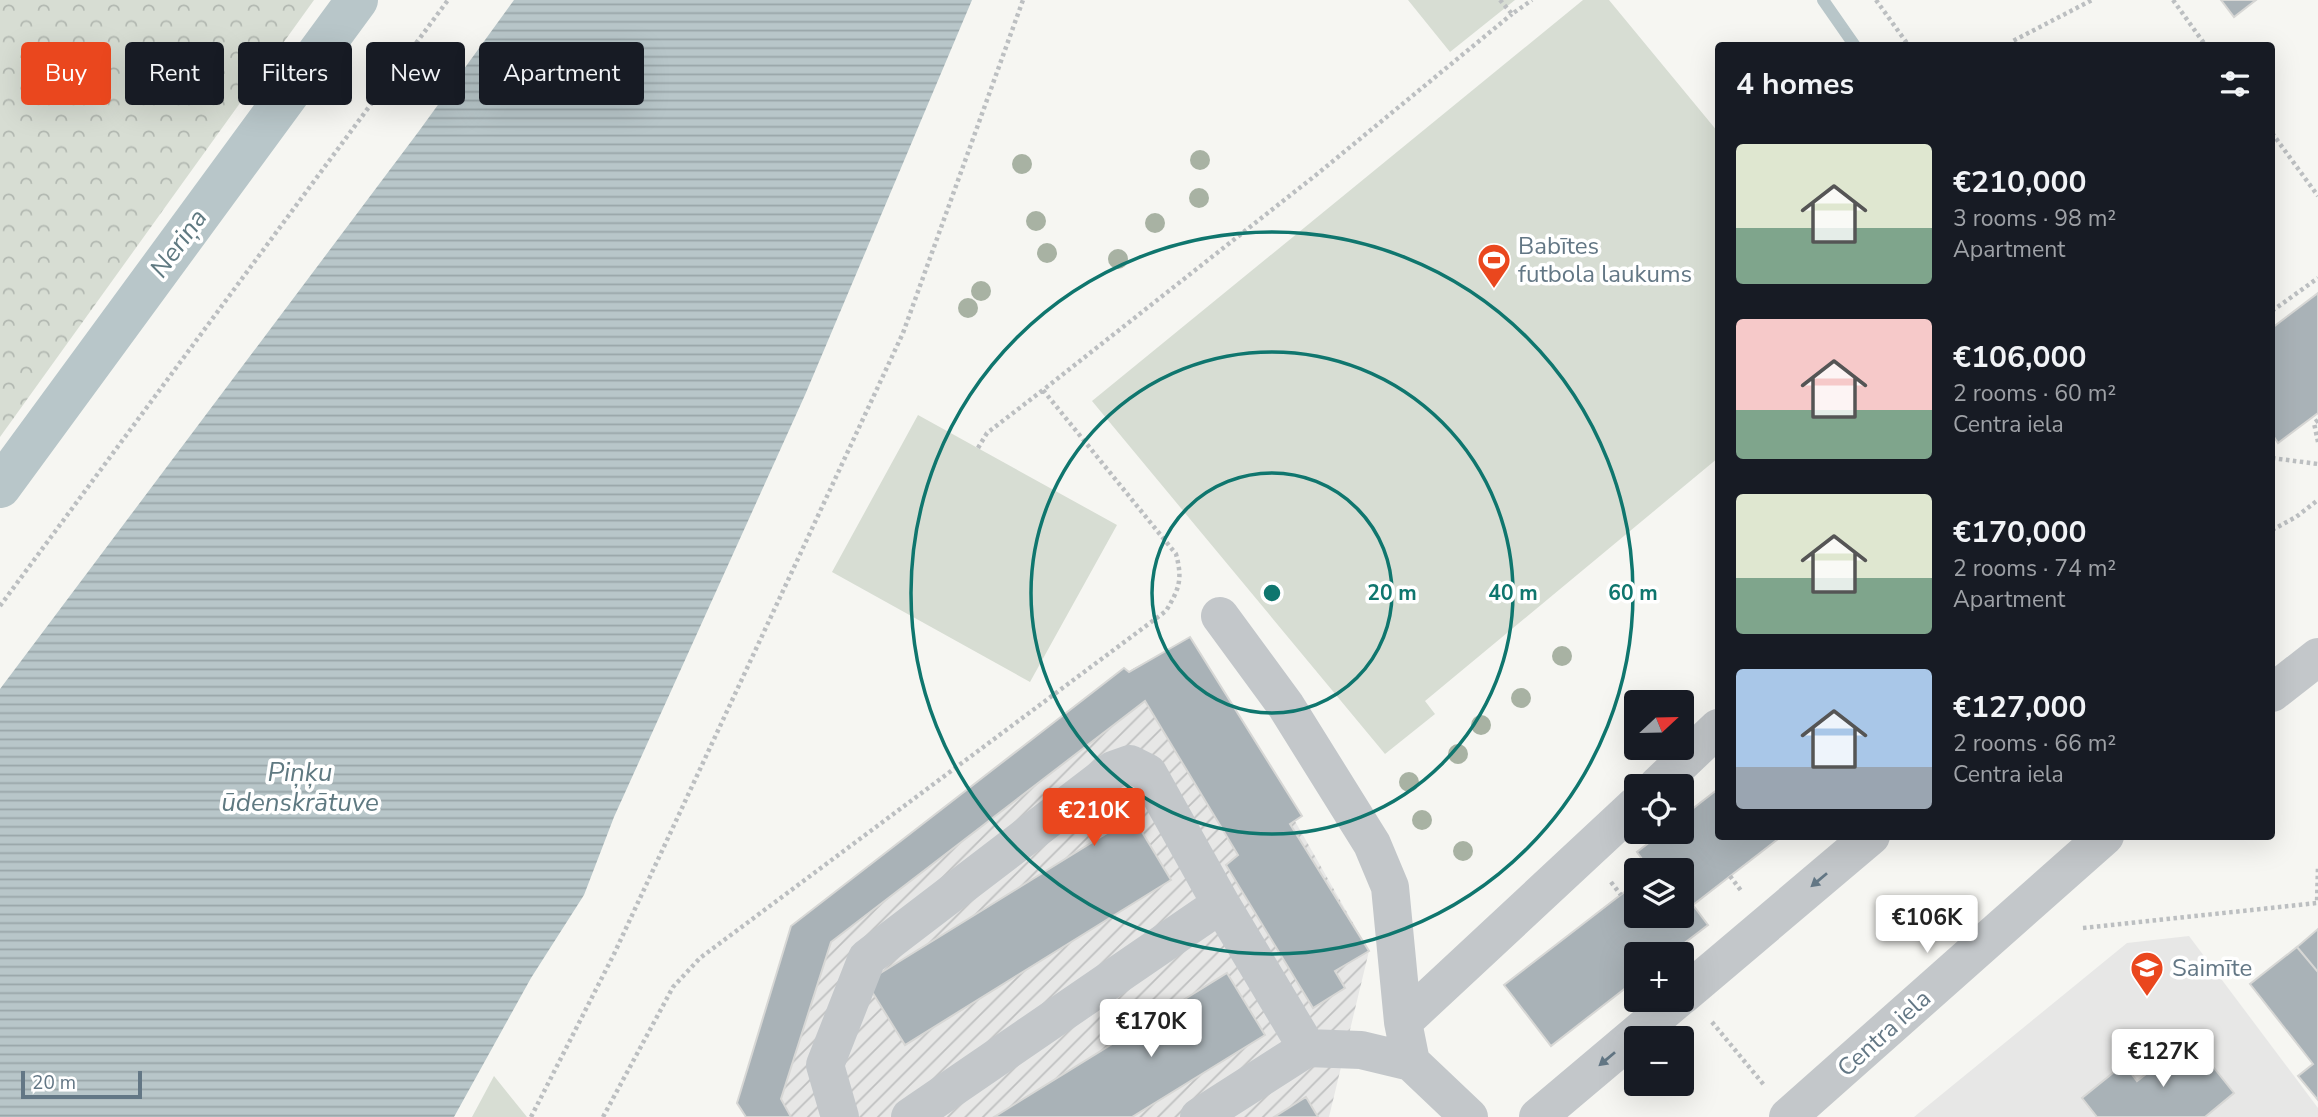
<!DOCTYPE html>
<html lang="en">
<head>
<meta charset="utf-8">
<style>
	body { margin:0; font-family:"Nunito Sans",sans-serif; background:#20242c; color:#f1f3f6; height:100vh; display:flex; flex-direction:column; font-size:26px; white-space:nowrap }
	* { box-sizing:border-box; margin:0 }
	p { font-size:23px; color:#9ea1a6 }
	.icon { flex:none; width:38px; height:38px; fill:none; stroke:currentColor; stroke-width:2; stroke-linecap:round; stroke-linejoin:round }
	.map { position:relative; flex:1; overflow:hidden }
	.details { position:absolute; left:1715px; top:42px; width:560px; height:798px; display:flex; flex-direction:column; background:#171b24; border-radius:7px; box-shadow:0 7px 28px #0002 }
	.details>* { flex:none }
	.hud { position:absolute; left:21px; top:42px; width:665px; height:63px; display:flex; gap:14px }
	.needle { width:46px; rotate:68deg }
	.fabs { position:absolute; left:1624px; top:690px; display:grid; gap:14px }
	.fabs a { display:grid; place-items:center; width:70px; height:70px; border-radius:7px; background:#171b24; box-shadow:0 7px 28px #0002; font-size:35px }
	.scale { position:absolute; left:21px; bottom:18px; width:121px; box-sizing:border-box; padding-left:7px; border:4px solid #637785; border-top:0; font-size:19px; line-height:24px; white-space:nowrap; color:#637785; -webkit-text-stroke:5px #fff; paint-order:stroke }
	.price { position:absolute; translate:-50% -60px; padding:0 16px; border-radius:7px; background:#fff; color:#222; font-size:23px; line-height:46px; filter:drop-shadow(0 2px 4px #0008) }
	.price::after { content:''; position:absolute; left:50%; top:42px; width:21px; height:16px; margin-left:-10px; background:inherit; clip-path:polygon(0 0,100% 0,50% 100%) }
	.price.selected { background:#ea471e; color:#fff }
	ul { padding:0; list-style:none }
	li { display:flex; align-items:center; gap:21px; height:175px; padding:0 21px }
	li span { display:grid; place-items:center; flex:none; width:196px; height:140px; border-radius:7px; color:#555 }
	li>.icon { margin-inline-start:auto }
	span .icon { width:84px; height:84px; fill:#fffc; stroke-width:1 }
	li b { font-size:30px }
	h2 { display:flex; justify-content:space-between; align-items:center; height:84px; padding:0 21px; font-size:30px }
	.pill { padding:0 24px; border-radius:7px; background:#171b24; box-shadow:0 7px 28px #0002; font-size:24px; line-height:63px }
	.pill.selected { background:#ea471e; color:#fff }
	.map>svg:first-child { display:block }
	.built { fill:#e7e7e6 }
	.industrial { fill:url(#industrial-furrows) }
	.grass { fill:#d7ddd3 }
	.forest { fill:url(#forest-crowns) }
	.water { fill:url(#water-rules) }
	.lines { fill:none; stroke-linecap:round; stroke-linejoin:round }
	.stream { stroke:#b8c6c9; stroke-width:12 }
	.canal { stroke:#b8c6c9; stroke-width:42 }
	.building { fill:#a9b2b7; stroke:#d7d7d5; stroke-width:2 }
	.path { stroke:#bcbfc1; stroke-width:4.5; stroke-dasharray:3.5 3.5; stroke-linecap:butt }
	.minor { stroke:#c3c7ca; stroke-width:38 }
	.tree { fill:#a8b2a3 }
	.oneway { fill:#637785 }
	.ring { fill:none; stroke:#0f766e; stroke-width:3.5 }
	.labels { text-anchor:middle; stroke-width:7; stroke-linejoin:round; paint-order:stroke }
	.poi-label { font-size:24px; fill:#637785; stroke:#fff; text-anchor:start }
	.street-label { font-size:24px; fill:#637785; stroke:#fff }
	.water-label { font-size:26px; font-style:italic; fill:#5f7981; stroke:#fff }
	.centre { fill:#0f766e; stroke:#fff; stroke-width:3.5 }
	.ring-label { font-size:21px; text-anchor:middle; font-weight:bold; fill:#0f766e; stroke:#fff; stroke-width:7; stroke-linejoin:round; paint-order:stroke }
</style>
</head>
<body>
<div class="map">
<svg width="2318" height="1117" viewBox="0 0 2318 1117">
	<defs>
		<pattern id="industrial-furrows" width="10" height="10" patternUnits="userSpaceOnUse" patternTransform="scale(1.75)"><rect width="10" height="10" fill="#e7e7e6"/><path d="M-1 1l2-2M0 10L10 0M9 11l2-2" fill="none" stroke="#bfc0c0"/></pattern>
		<pattern id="forest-crowns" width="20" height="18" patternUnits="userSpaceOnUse" patternTransform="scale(1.75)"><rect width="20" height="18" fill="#d7ddd3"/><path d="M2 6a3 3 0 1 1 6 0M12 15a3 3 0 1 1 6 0" fill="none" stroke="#b2b8b1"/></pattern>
		<pattern id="water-rules" width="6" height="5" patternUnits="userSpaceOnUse" patternTransform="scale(1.75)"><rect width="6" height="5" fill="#b8c6c9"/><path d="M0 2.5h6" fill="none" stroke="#99a6a9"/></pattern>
	</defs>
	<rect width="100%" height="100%" fill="#f6f6f2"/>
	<path class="built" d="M2189 936 2318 1108V1117H1914L2127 943Z"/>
	<path class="industrial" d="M1190 637 1369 951 1329 1117H746L737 1103 791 926 1124 668 1129 671Z"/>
	<path class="grass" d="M1408 0H1515L1450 52Z
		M1583 0H1609L1718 132V458L1425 701 1435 714 1385 754 1092 401Z
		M918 415 1117 525 1030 682 832 572Z
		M494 1076 527 1117H472Z"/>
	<path class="forest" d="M0 0H314L0 437Z"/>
	<path class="water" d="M514 0H972L805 395 614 817 584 895 531 978 454 1117H0V689L419 131Z"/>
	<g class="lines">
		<path class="stream" d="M1823 0 1855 46"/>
		<path class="canal" d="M0 487 357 0"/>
	</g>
	<path class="building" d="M2221 0H2256L2234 17Z
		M2318 293V413L2278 443 2272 434V328Z
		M1190 637 1302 816 1290 824 1369 951 1335 971 1345 988 1313 1008 1226 865 1238 855 1145 701 831 942 781 1099 791 1117H746L737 1103 791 926 1124 668 1129 672Z
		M1718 789V836H1782L1693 905 1708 925 1670 954H1636V980L1551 1046 1504 985 1636 883V915H1682V870H1650L1637 852 1664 831H1682V817Z
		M1133 817 1171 880 905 1045 866 982Z
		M2318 929V972L2297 947Z
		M2297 947 2318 972V1100L2298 1076 2313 1064 2250 984Z
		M1227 973 1265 1035 1132 1117H994Z
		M2191 1039 2234 1093 2205 1117H2097L2082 1098 2124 1064 2137 1081Z
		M1306 1097 1318 1117H1274Z"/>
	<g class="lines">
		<path class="path" d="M1500 0 1512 14 1532 0
			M1876 0 1909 46
			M2173 0 2206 46
			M2010 46 2011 42 2092 0
			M2272 133 2318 196
			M2272 311 2318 278
			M2318 420 2314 423 2318 442
			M978 448 987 433 1043 390
			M2272 458 2318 464
			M2272 530 2296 517 2318 500
			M0 606 448 0
			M1730 876 1742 892
			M1611 882 1621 895
			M2083 928 2317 903 2318 867
			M1712 1022 1764 1085
			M531 1117 614 954 903 333 1023 0
			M603 1117 673 987 700 958 1166 611C1179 589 1183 580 1176 554L1043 390 1316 175 1512 14"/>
		<path class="minor" d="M1220 616 1286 706 1372 844 1390 887 1403 1022 1411 1062
			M2272 693 2318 657
			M1657 786 1718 728
			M1682 996 1871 836
			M1403 1022 1636 805
			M840 1117 825 1065 867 958 1113 770 1130 764 1148 773 1221 904 1307 1048
			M910 1117 1221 904
			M1199 1117 1307 1048 1361 1050 1411 1062 1469 1117
			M1538 1117 1678 999
			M1788 1117 2105 836"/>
	</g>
	<g class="tree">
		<circle cx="1200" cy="160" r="10"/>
		<circle cx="1022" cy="164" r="10"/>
		<circle cx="1199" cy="198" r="10"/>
		<circle cx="1036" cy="221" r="10"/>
		<circle cx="1155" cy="223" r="10"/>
		<circle cx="1047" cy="253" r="10"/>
		<circle cx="1118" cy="259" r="10"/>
		<circle cx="981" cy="291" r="10"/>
		<circle cx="968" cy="308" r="10"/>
		<circle cx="1562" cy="656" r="10"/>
		<circle cx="1521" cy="698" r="10"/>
		<circle cx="1481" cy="725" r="10"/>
		<circle cx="1458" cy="754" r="10"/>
		<circle cx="1409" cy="782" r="10"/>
		<circle cx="1422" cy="820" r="10"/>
		<circle cx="1463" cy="851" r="10"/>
	</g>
	<defs><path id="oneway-solid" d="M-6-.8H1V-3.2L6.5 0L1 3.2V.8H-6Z" transform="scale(1.75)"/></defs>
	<g class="oneway">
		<use href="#oneway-solid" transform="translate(1819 880) rotate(140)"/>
		<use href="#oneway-solid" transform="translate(1607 1059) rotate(140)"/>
	</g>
	<g class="ring">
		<circle cx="1272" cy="593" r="120"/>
		<circle cx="1272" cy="593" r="241"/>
		<circle cx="1272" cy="593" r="361"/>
	</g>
	<defs>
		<symbol id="stadium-pin" viewBox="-11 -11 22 30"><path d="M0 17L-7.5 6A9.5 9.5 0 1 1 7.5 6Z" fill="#ea471e" stroke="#fff"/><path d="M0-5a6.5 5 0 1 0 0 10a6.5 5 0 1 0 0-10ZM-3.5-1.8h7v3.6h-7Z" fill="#fff"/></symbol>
		<symbol id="school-pin" viewBox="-11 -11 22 30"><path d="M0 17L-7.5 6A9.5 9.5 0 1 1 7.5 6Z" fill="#ea471e" stroke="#fff"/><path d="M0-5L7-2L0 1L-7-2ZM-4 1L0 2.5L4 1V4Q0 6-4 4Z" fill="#fff"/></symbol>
	</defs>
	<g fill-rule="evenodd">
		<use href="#stadium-pin" x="1475" y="241" width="38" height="52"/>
		<use href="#school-pin" x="2128" y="949" width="38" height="52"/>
	</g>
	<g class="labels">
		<g class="poi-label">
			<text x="1518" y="254">Babītes<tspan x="1518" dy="28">futbola laukums</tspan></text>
			<text x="2172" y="976">Saimīte</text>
		</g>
		<g class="street-label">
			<text transform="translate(1884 1033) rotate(-42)" y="8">Centra iela</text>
		</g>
		<g class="water-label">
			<text transform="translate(178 243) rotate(-54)" y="9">Neriņa</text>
			<text x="300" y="781">Piņķu<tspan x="300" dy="30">ūdenskrātuve</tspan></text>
		</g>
	</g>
	<circle cx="1272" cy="593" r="10" class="centre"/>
	<g class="ring-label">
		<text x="1392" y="600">20 m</text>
		<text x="1513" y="600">40 m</text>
		<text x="1633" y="600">60 m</text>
	</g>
</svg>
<div class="fabs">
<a><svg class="needle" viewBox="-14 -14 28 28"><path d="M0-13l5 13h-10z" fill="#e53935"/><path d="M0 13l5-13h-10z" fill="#9ea1a6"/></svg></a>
<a><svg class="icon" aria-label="locate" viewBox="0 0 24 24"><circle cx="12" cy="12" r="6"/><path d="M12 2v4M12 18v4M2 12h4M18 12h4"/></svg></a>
<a><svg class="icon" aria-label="layers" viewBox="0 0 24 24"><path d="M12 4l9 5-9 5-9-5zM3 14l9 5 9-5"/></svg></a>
<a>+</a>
<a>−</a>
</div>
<div class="scale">20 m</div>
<b class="price selected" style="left:1094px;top:848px">€210K</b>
<b class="price" style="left:1927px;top:955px">€106K</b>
<b class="price" style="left:1151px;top:1059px">€170K</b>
<b class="price" style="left:2163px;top:1089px">€127K</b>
<div class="hud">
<a class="pill selected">Buy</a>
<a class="pill">Rent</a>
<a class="pill">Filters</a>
<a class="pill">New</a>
<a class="pill">Apartment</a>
</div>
<section class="details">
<h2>4 homes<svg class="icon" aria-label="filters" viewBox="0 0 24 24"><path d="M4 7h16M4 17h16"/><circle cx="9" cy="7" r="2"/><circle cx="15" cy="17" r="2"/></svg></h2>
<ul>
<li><span style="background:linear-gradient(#dfe7d0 60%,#7fa58c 0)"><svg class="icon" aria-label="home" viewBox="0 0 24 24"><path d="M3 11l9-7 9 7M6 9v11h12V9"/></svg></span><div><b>€210,000</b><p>3 rooms · 98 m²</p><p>Apartment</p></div></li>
<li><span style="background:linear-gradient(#f6c9c9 65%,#7fa58c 0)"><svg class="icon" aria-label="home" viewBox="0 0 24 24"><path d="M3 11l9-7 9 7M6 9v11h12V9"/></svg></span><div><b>€106,000</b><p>2 rooms · 60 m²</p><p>Centra iela</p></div></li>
<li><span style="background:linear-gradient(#dfe7d0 60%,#7fa58c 0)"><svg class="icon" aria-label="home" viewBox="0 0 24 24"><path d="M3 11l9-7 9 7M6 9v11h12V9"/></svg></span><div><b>€170,000</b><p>2 rooms · 74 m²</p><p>Apartment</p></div></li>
<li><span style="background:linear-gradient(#a9c7e8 70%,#9aa5b1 0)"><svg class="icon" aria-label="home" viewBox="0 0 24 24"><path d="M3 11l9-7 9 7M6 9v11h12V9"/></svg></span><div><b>€127,000</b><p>2 rooms · 66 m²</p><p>Centra iela</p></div></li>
</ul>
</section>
</div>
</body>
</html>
